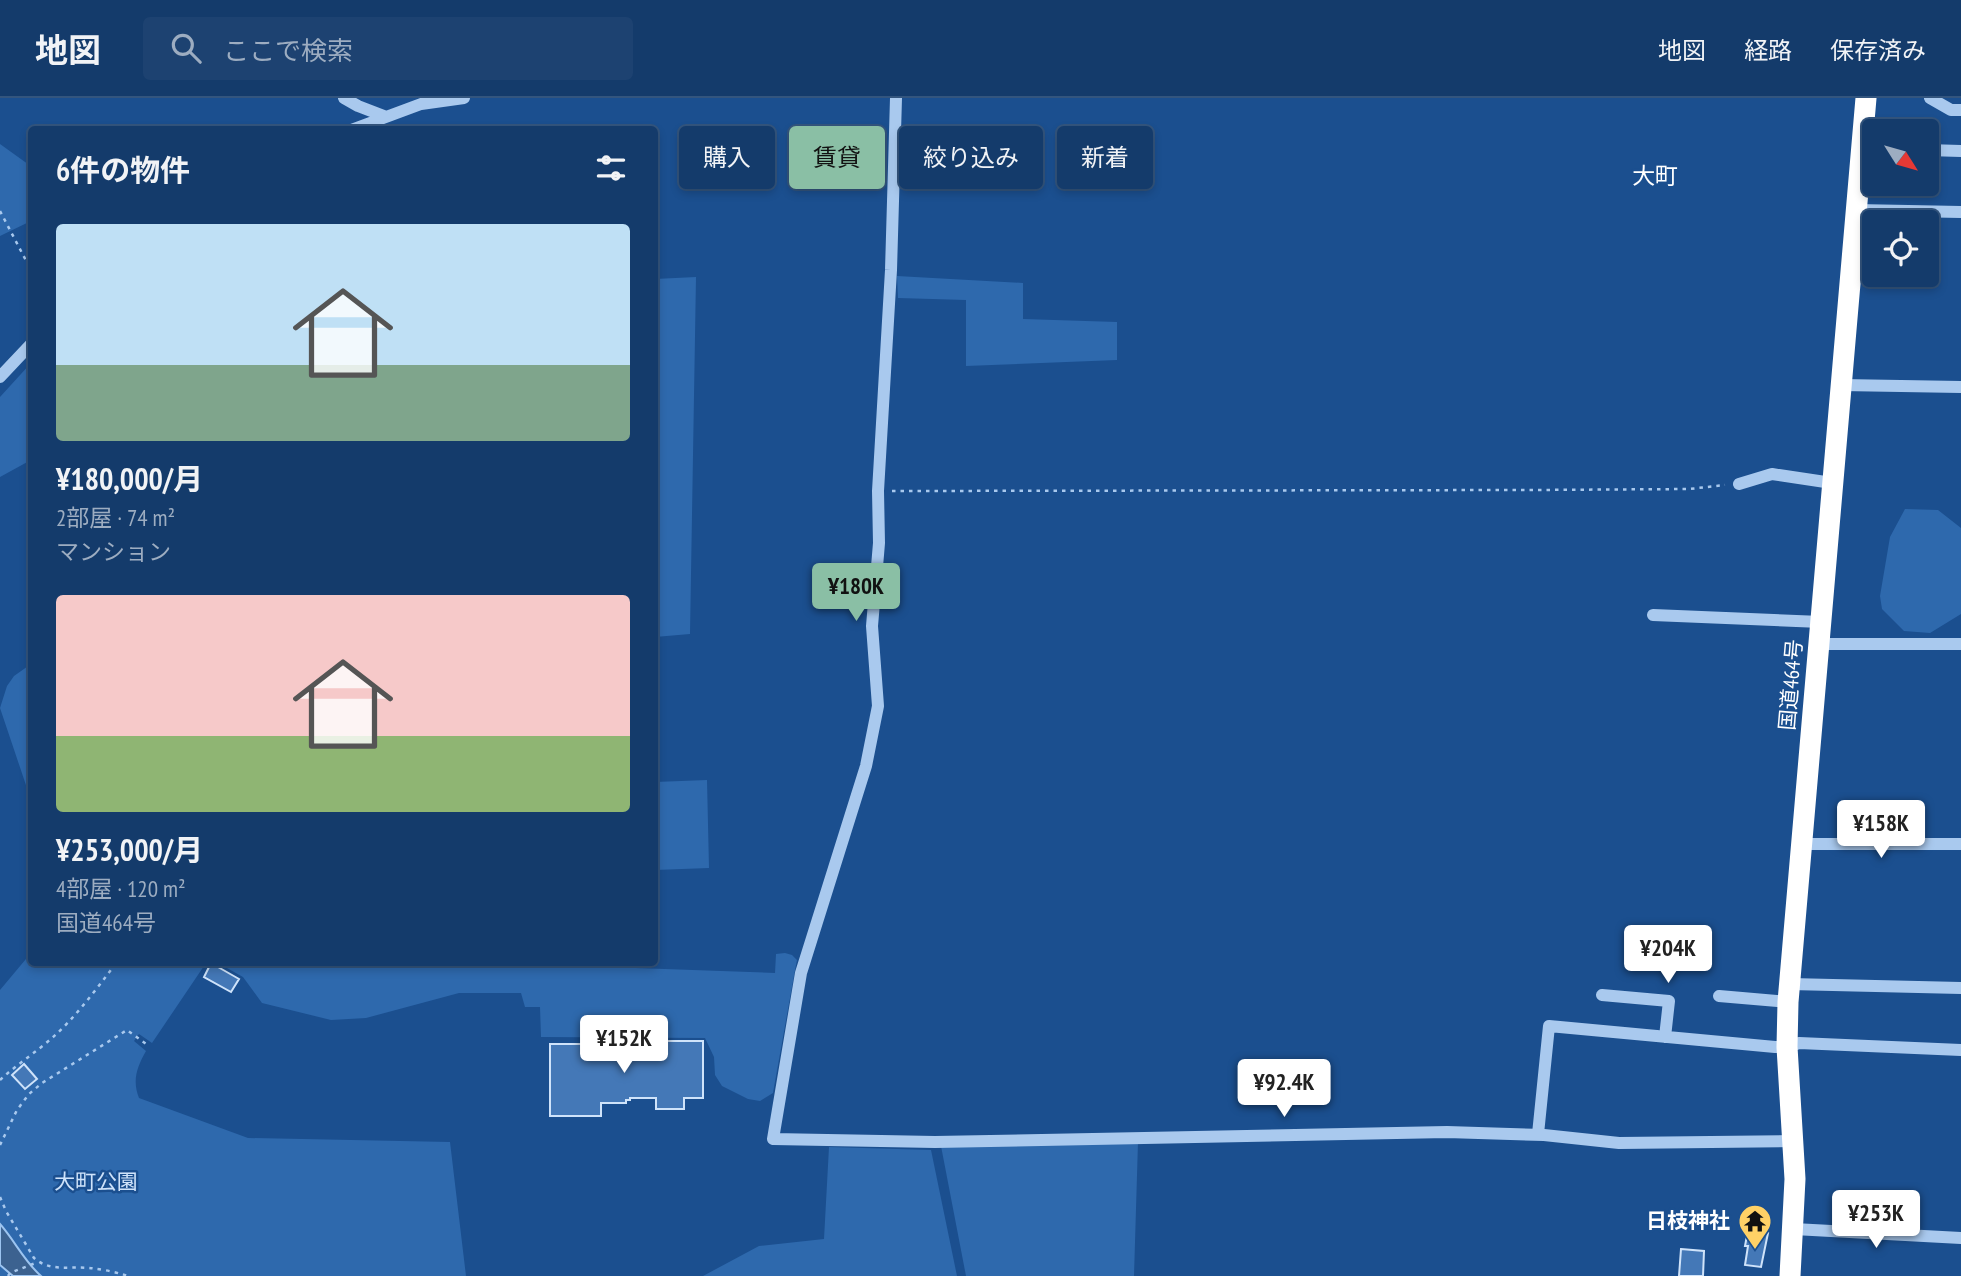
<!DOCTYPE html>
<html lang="ja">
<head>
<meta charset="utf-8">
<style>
	body { margin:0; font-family:"PT Sans Narrow","Noto Sans JP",sans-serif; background:#1d4271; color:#f1f3f6; height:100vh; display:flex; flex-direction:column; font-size:26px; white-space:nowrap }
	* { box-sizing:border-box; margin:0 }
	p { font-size:23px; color:#9dadc1 }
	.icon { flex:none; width:38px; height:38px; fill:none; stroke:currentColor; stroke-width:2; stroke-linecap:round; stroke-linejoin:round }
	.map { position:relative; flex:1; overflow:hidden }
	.side { position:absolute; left:28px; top:28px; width:630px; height:840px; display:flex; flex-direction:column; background:#143b6b; border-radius:7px; box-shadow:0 4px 10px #0003,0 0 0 2px #33557e }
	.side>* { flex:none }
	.hud { position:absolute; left:679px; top:28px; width:665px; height:63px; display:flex; gap:14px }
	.needle { width:46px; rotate:127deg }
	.tools { position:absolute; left:1862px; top:21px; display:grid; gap:14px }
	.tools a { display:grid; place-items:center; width:77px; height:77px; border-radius:7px; background:#143b6b; box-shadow:0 4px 10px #0003,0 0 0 2px #33557e; font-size:35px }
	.price { position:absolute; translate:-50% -60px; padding:0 16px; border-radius:7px; background:#fff; color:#222; font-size:23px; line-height:46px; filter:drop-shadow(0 2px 4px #0008) }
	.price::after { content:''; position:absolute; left:50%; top:42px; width:21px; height:16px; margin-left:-10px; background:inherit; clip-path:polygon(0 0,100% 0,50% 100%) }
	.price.current { background:#8abfa5; color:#111 }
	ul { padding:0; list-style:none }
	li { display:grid; align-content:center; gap:14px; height:371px; padding:0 28px }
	li span { display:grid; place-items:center; height:217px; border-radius:7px; color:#555 }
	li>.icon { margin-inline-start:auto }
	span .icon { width:126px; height:126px; fill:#fffc; stroke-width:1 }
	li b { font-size:30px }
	h2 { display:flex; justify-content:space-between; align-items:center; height:84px; padding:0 28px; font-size:30px }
	.pill { padding:0 24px; border-radius:7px; background:#143b6b; box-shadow:0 4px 10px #0003,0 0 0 2px #33557e; font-size:24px; line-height:63px }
	.pill.current { background:#8abfa5; color:#111 }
	header { display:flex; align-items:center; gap:42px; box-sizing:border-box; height:98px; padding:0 35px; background:#143b6b; border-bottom:2px solid #33557e }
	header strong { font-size:33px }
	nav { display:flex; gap:38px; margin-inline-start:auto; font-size:24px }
	.search { width:490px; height:63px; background:#1d4271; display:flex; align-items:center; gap:18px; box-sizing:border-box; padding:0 24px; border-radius:7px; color:#9dadc1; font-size:26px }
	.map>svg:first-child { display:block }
	.green { fill:#2e69ad }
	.water { fill:#3c6290; stroke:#9cc4f0; stroke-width:2 }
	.building { fill:#4478b7; stroke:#cfe3fa; stroke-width:2 }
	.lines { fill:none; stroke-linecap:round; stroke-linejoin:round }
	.path { stroke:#a9c9ee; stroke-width:2.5; stroke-dasharray:3.5 5; stroke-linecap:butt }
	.minor { stroke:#a9c9ee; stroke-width:12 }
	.highway { stroke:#fff; stroke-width:21 }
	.labels { text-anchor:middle; stroke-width:5; stroke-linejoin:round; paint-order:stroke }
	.street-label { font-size:21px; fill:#fff; stroke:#1b4f8f }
	.park-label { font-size:21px; fill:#cfe3fa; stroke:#1b4f8f }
	.poi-label { font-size:21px; font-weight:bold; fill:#fff; stroke:#1b4f8f; text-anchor:end }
	.neighbourhood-label { font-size:23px; fill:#fff; stroke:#1b4f8f }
</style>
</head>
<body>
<header>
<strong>地図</strong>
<div class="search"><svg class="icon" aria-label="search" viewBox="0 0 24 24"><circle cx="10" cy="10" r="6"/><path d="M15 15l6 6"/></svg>ここで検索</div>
<nav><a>地図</a><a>経路</a><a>保存済み</a></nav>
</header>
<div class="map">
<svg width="1961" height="1178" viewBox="0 0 1961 1178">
	<rect width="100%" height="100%" fill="#1b4f8f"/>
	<path class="green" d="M0 46 32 69 31 123 0 138Z
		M897 178 1023 185V221L1117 224V262L966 268V202L898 200Z
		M696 179 690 536 655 539V181Z
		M31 265V362L0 379V299Z
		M1905 411 1938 412 1961 430V516L1930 535 1904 533 1882 511 1880 498 1890 439Z
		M31 566V702L0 610 7 588 14 578Z
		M707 682 709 770 655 772V684Z
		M31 855 32 864 206 865 152 945 139 936 134 943 146 953C137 969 132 982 139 1000L248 1040 450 1044 466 1178H0V892Z
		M785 855 792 857 797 862 795 872 773 995 760 1003 748 1001 722 988 715 977 714 959 705 940 541 939 540 909H525L521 895H459L366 920 331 922 262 905 243 879 218 865 294 864 324 867 314 865 469 864 775 875 776 856Z
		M1138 1044 1134 1178H966L941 1048Z
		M829 1049 931 1052 957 1178H703L759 1148 824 1141Z"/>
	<path class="water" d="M0 1126C15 1143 24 1163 41 1178H13L0 1167Z"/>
	<path class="building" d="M211 865 239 881 231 894 204 879Z
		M588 943H703V1000H684V1011H656V1000H630V1002H626V1005H601V1018H550V946H588Z
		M24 966 37 981 25 991 12 977Z
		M1748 1132 1768 1135 1761 1169 1745 1167 1748 1148H1745Z
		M1681 1151 1704 1153 1703 1178H1679Z"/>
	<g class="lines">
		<path class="path" d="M0 113 32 174
			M892 393 1532 392 1689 391 1725 387
			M0 982C16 967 35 955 52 940 76 919 97 890 117 864
			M0 1047 17 1012 29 996 42 985 127 932 149 948
			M0 1099 6 1113 34 1160C50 1174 69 1168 89 1170 101 1171 116 1174 128 1178
			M8 1178 10 1175 38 1164"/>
		<path class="minor" d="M344 0 358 8 384 18
			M896 0 891 172 878 393 879 445 872 528 878 608 866 668 801 875 773 1041 935 1044 1447 1034 1544 1037 1619 1045 1794 1043
			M1930 0 1951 12H1961
			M351 32 421 6 464 0
			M1927 52 1961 53
			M1856 112 1961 114
			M0 279 32 245
			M1841 287 1961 289
			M1739 386 1772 376 1832 385
			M1653 517 1821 524
			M1819 546H1961
			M1802 746H1961
			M1790 886 1961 890
			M1602 897 1669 903 1665 939
			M1719 898 1788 904
			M1538 1036 1549 928 1775 949H1787L1799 945 1961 952
			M1794 1131 1961 1140"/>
		<path class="highway" d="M1790 1178 1795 1081 1787 949 1788 904 1866 0"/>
	</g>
	<defs>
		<symbol id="temple-pin" viewBox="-11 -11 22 30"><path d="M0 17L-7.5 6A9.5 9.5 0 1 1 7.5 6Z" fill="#ffd166" stroke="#1b4f8f"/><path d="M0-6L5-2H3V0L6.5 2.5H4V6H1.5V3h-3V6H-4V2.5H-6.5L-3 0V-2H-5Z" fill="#111"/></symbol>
	</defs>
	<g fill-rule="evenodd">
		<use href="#temple-pin" x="1736" y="1104" width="38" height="52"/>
	</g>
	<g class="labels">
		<g class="street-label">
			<text transform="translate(1791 587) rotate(-85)" y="7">国道464号</text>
		</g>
		<g class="park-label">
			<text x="96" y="1091">大町公園</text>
		</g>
		<g class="poi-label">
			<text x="1730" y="1130">日枝神社</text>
		</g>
		<g class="neighbourhood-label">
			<text x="1655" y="86">大町</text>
		</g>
	</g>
</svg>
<div class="tools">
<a><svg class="needle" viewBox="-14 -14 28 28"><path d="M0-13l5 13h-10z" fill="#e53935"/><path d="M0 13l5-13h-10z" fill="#9dadc1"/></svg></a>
<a><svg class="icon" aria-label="locate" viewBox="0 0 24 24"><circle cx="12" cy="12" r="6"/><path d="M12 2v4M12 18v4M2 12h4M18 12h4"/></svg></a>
</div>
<b class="price current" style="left:856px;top:525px">¥180K</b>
<b class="price" style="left:1881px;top:762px">¥158K</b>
<b class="price" style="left:1668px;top:887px">¥204K</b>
<b class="price" style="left:624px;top:977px">¥152K</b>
<b class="price" style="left:1284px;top:1021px">¥92.4K</b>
<b class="price" style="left:1876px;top:1152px">¥253K</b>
<div class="hud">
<a class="pill">購入</a>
<a class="pill current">賃貸</a>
<a class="pill">絞り込み</a>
<a class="pill">新着</a>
</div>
<section class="side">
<h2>6件の物件<svg class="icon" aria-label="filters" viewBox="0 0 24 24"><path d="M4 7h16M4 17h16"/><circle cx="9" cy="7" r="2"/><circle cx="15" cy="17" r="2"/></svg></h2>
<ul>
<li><span style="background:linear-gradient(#bfe0f5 65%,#7fa58c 0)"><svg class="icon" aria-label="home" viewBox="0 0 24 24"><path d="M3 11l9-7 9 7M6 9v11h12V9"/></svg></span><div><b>¥180,000/月</b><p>2部屋 · 74 m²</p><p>マンション</p></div></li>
<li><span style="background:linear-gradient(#f6c9c9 65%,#8fb573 0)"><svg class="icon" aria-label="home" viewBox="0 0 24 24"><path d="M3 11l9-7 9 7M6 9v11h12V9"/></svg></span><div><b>¥253,000/月</b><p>4部屋 · 120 m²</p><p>国道464号</p></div></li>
</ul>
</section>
</div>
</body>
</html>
